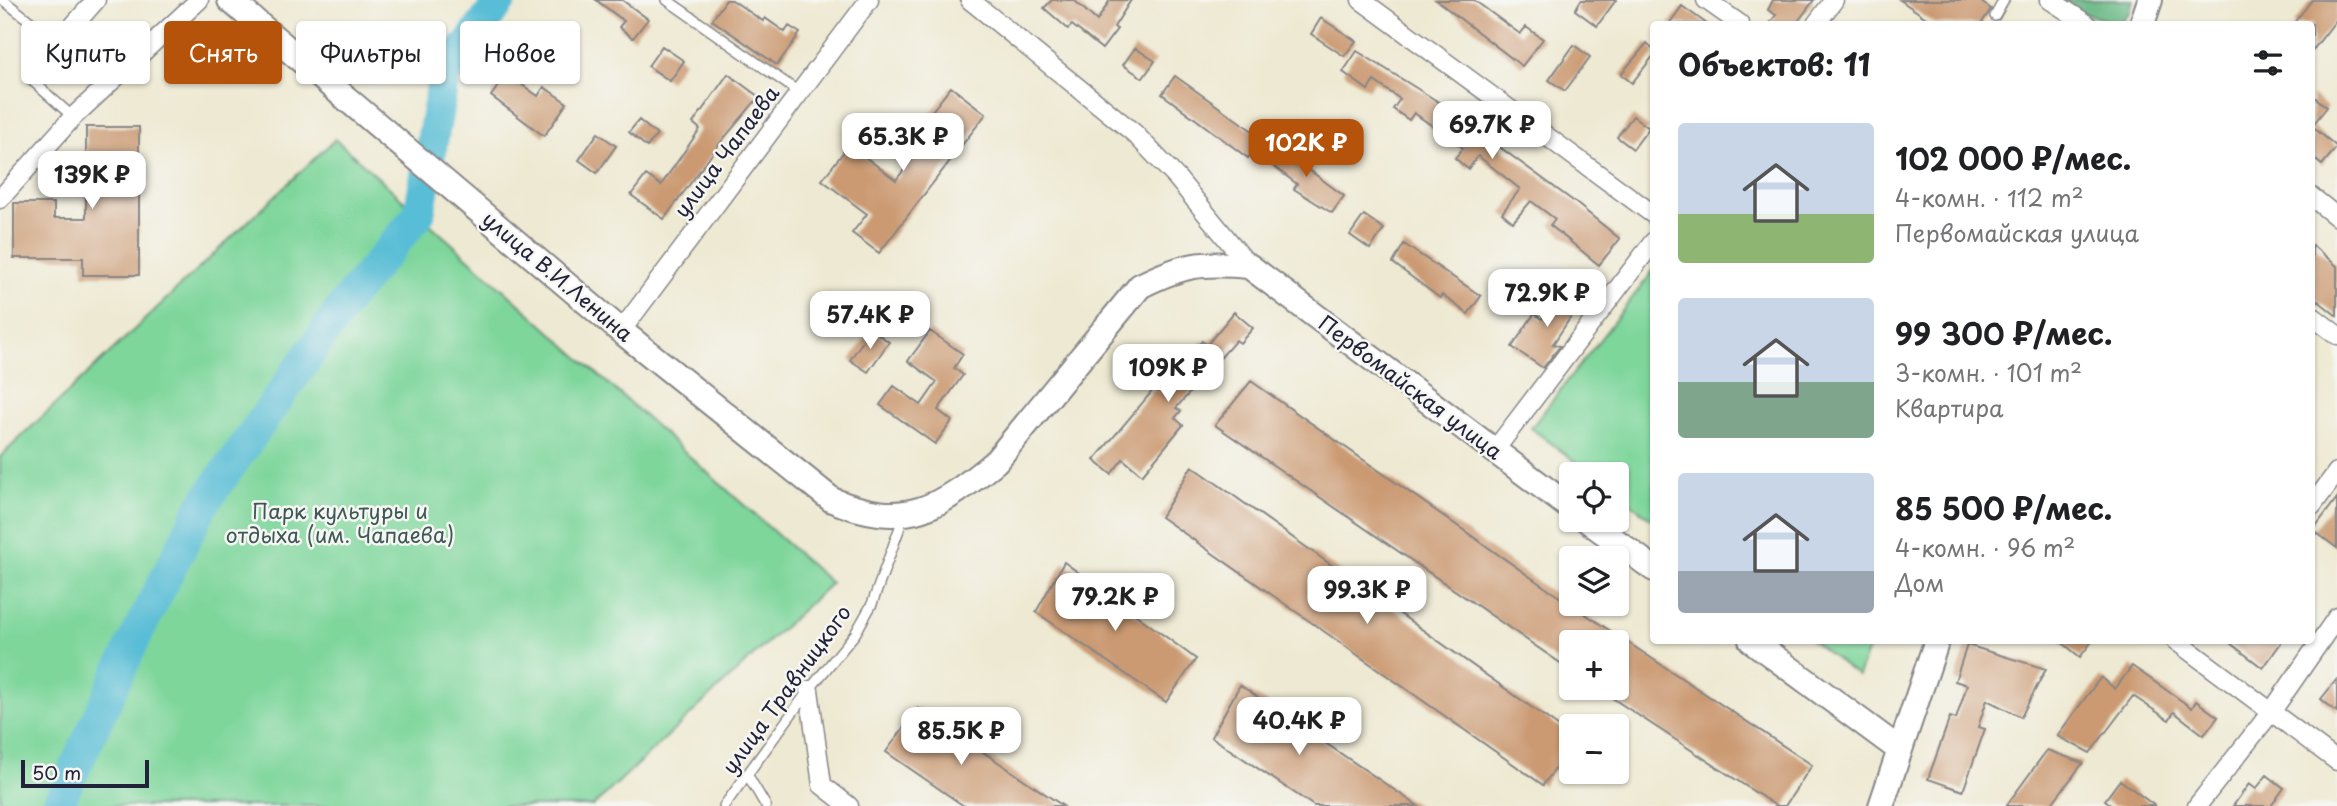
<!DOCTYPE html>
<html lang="ru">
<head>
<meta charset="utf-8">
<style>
	body { margin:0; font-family:"Playpen Sans",sans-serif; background:#f2f2f2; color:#202124; height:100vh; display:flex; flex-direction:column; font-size:26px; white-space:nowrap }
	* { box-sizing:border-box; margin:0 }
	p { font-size:23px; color:#757577 }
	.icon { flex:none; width:38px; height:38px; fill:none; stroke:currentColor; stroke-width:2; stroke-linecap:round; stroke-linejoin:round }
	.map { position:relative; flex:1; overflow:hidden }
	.details { position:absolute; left:1650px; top:21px; width:665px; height:623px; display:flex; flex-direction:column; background:#fff; border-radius:7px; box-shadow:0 2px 5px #0004 }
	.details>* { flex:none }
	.guide { position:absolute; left:21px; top:21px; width:665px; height:63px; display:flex; gap:14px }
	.fabs { position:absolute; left:1559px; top:462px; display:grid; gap:14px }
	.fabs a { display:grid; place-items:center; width:70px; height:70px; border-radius:7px; background:#fff; box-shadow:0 2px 5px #0004; font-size:35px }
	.scale { position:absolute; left:21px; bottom:18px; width:128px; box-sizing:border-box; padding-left:7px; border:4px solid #22223b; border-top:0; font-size:19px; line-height:24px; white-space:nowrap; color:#22223b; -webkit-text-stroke:5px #f6f6f2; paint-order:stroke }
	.price { position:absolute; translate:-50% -60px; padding:0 16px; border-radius:14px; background:#fff; color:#222; font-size:23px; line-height:46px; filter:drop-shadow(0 2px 4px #0008) }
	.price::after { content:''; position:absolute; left:50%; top:42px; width:21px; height:16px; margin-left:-10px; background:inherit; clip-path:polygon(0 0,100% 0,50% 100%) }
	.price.on { background:#b45309; color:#fff }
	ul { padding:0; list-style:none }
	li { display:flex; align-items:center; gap:21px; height:175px; padding:0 28px }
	li span { display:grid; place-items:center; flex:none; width:196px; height:140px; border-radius:7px; color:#555 }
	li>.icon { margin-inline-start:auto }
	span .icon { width:84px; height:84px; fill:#fffc; stroke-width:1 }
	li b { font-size:30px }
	h2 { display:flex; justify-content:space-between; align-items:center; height:84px; padding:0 28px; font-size:30px }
	.chip { padding:0 24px; border-radius:7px; background:#fff; box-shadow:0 2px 5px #0004; font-size:24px; line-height:63px }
	.chip.on { background:#b45309; color:#fff }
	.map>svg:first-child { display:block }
	.green { fill:#7ed69b; stroke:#507c6b; stroke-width:2 }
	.forest { fill:#66b783; stroke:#446c5f; stroke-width:2 }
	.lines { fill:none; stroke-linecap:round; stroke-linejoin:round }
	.river { stroke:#58bdd6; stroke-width:32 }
	.building { fill:#cb9a72 }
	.lane-casing { stroke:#888686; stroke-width:12 }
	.street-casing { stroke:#888686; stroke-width:21 }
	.secondary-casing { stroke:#888686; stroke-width:28 }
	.lane { stroke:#fff; stroke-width:9 }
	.street { stroke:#fff; stroke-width:18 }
	.secondary { stroke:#fff; stroke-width:24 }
	.labels { text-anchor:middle; stroke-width:5; stroke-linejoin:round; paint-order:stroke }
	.street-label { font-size:21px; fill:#22223b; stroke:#f6f6f2 }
	.park-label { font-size:21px; fill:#3e5858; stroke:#f6f6f2 }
</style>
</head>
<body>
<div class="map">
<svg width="2337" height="806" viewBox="0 0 2337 806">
	<rect width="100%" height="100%" fill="#f6f6f2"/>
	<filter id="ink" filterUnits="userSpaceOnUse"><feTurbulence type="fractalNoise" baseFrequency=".0143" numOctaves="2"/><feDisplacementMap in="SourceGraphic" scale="14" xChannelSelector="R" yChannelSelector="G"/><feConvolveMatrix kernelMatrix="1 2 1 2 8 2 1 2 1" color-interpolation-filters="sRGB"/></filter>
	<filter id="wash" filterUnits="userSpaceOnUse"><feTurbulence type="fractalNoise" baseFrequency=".00686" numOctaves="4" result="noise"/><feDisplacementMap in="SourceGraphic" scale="28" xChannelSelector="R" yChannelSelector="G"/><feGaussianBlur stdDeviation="1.57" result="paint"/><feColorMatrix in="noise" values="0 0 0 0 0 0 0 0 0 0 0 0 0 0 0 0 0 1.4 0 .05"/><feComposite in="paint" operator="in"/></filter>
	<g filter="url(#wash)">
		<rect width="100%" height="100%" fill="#eee9d2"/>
		<path class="green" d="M335 139 831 583 593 806H0V457Z
			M1654 270V521L1617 493V474H1592L1531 428Z
			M1812 641H1871L1858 676Z"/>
		<path class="forest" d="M2061 0H2133L2130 12 2118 24 2083 13Z"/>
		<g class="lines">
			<path class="river" d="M57 806 138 632 202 506 348 299 419 214 444 76 501 0"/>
		</g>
		<g id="blocks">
			<path class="building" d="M596 0H622L648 19 633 38 619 27 624 21Z
				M726 0H732L763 21 765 18 785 32 789 26 800 33 777 65 712 20Z
				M1052 0H1074L1097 21 1110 0H1131L1114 27 1117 29 1102 49 1072 25 1068 29 1044 8Z
				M1436 0H1474L1520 34 1526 27 1543 39 1522 66Z
				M1581 0H1616L1597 26 1575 10Z
				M1773 0H1814L1796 24H1769L1776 15 1768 10Z
				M1900 0H1978L1991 9 1981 24H1935Z
				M2312 0H2337V19L2312 51V24H2293Z
				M1682 6 1707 24H1669Z
				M1321 18 1356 41 1344 56 1311 34Z
				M1647 43 1654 50V55L1632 83 1621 74Z
				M1574 45 1590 57 1565 91 1549 80Z
				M662 46 684 61 670 81 648 66Z
				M1135 48 1155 61 1143 78 1123 65Z
				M1357 51 1437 101 1576 203 1620 239 1599 265 1550 225 1555 219 1531 201 1513 222 1502 213 1520 189 1478 156 1468 169 1455 158 1463 148 1414 113 1409 120 1393 109 1400 99 1374 81 1368 90 1343 72Z
				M507 74 538 96 544 87 567 103 544 136 491 96Z
				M728 74 759 97 720 143 664 219 631 195 646 175 661 185 700 129 693 123Z
				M1175 76 1258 135 1255 139 1259 142 1248 158 1162 94Z
				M951 87 986 114 879 253 852 233 867 214 822 180 849 145 896 180 940 123 929 115Z
				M2312 95 2327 107 2312 126 2337 147 2322 165 2312 157Z
				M1633 116 1649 128 1633 149 1617 137Z
				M639 120 657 135 647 147 629 132Z
				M86 127H139V275H83V258H14V203H54V218H86Z
				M598 133 616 146 597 173 579 160Z
				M1285 142 1305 157 1300 163 1344 196 1332 213 1294 189 1297 184 1269 163Z
				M1364 215 1384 229 1370 249 1350 235Z
				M1404 244 1481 296 1468 314 1442 295 1440 298 1393 263Z
				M2312 245 2337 266V316L2312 296Z
				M1563 287 1582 300 1553 344 1560 346 1543 368 1512 347 1534 314 1542 319Z
				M1234 312 1253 328 1240 343 1236 340 1176 408 1181 411 1175 418 1183 425 1142 475 1123 459 1111 474 1094 460 1154 389 1158 392 1202 341 1207 345Z
				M871 329 889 342 868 372 850 360Z
				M930 331 963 354 954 368 963 375 938 410 952 421 935 444 880 405 894 386 921 405 937 382 908 361Z
				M1251 381 1546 588 1812 765 1785 806H1776L1597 688H1617V642H1572V671L1215 425Z
				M1192 466 1572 736V746L1543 785 1161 517Z
				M2337 498V548L2313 530Z
				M1064 562 1196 659 1166 702 1036 612Z
				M2059 640H2093L2080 657Z
				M2226 640H2283L2263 668Z
				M1967 645 2046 669 2021 717 1987 700 1978 727 1985 729 1963 791 1928 779 1950 717 1956 719 1967 685 1955 681Z
				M2132 666 2192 708 2196 701 2218 717 2204 735 2174 712 2169 720 2133 696 2090 753 2057 736 2101 677 2115 689Z
				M2337 679V712L2321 699Z
				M1240 685 1418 806H1314L1211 737Z
				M918 708 1063 806H964L886 752Z
				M2047 750 2083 763 2050 806H2006Z
				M2267 775 2284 788 2271 806H2233L2249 784 2256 789Z
				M2120 780 2155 806H2113L2105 800Z"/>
		</g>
	</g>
	<g filter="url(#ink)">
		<use href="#blocks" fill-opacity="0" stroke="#888686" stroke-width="2"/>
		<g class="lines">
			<defs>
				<path id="lane" d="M3 0 58 43 28 77 73 117
					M667 0 800 93
					M1995 16 2004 0
					M747 774 766 806
					M724 806 809 690 855 634 872 604 904 516"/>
				<path id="street" d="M970 0 1134 133 1177 178 1249 266
					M1361 0 1654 215
					M1706 0 1740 24
					M2050 0 2087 24
					M1816 24 1834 0
					M58 43 96 0
					M2312 197 2337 217
					M0 199 73 117 199 0
					M2312 316 2337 335
					M621 331 869 0
					M1494 451 1654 241
					M2312 506 2337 472
					M2175 640 2337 761
					M809 690 822 785 849 806
					M2197 806 2272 711 2337 617"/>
				<path id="secondary" d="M230 0 621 331 832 500C906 530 938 509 996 461L1140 286C1184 264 1201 262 1249 266L1572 509
					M2142 24 2150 0
					M1587 520 1654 569
					M1751 640 1900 750
					M1881 806 1937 640"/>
			</defs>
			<use href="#lane" class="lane-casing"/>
			<use href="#street" class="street-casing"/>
			<use href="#secondary" class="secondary-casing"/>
			<use href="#lane" class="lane"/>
			<use href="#street" class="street"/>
			<use href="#secondary" class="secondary"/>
		</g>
	</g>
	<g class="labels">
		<g class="street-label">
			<text transform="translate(727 152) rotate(-53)" y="7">улица Чапаева</text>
			<text transform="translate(557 277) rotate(40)" y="7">улица В.И.Ленина</text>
			<text transform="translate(1410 388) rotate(37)" y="7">Первомайская улица</text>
			<text transform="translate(787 690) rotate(-54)" y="7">улица Травницкого</text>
		</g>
		<g class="park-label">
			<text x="340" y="519">Парк культуры и<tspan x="340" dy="24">отдыха (им. Чапаева)</tspan></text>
		</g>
	</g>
</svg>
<div class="fabs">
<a><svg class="icon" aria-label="locate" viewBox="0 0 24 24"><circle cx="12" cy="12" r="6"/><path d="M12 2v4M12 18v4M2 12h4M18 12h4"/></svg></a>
<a><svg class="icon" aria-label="layers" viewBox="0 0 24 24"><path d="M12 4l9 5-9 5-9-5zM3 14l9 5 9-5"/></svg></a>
<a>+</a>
<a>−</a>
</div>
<div class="scale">50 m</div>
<b class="price" style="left:1492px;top:161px">69.7K ₽</b>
<b class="price" style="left:903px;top:173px">65.3K ₽</b>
<b class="price on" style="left:1306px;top:179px">102K ₽</b>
<b class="price" style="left:92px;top:211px">139K ₽</b>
<b class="price" style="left:1547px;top:329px">72.9K ₽</b>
<b class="price" style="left:870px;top:351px">57.4K ₽</b>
<b class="price" style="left:1168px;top:404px">109K ₽</b>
<b class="price" style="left:1367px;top:626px">99.3K ₽</b>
<b class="price" style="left:1115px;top:633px">79.2K ₽</b>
<b class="price" style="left:1299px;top:757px">40.4K ₽</b>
<b class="price" style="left:961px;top:767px">85.5K ₽</b>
<div class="guide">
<a class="chip">Купить</a>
<a class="chip on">Снять</a>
<a class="chip">Фильтры</a>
<a class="chip">Новое</a>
</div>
<section class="details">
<h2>Объектов: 11<svg class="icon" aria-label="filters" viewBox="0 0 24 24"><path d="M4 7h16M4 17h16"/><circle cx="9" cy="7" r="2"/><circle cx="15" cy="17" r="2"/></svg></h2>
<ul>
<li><span style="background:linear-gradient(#c9d6e8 65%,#8fb573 0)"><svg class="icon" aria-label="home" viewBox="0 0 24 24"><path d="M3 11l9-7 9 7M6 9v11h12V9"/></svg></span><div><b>102 000 ₽/мес.</b><p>4-комн. · 112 m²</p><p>Первомайская улица</p></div></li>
<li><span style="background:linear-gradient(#c9d6e8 60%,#7fa58c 0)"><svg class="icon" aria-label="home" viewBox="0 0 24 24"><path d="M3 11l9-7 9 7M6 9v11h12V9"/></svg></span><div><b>99 300 ₽/мес.</b><p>3-комн. · 101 m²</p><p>Квартира</p></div></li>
<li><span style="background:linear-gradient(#c9d6e8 70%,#9aa5b1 0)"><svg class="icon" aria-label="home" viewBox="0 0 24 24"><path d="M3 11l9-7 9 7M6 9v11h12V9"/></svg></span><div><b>85 500 ₽/мес.</b><p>4-комн. · 96 m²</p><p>Дом</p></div></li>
</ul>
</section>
</div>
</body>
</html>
